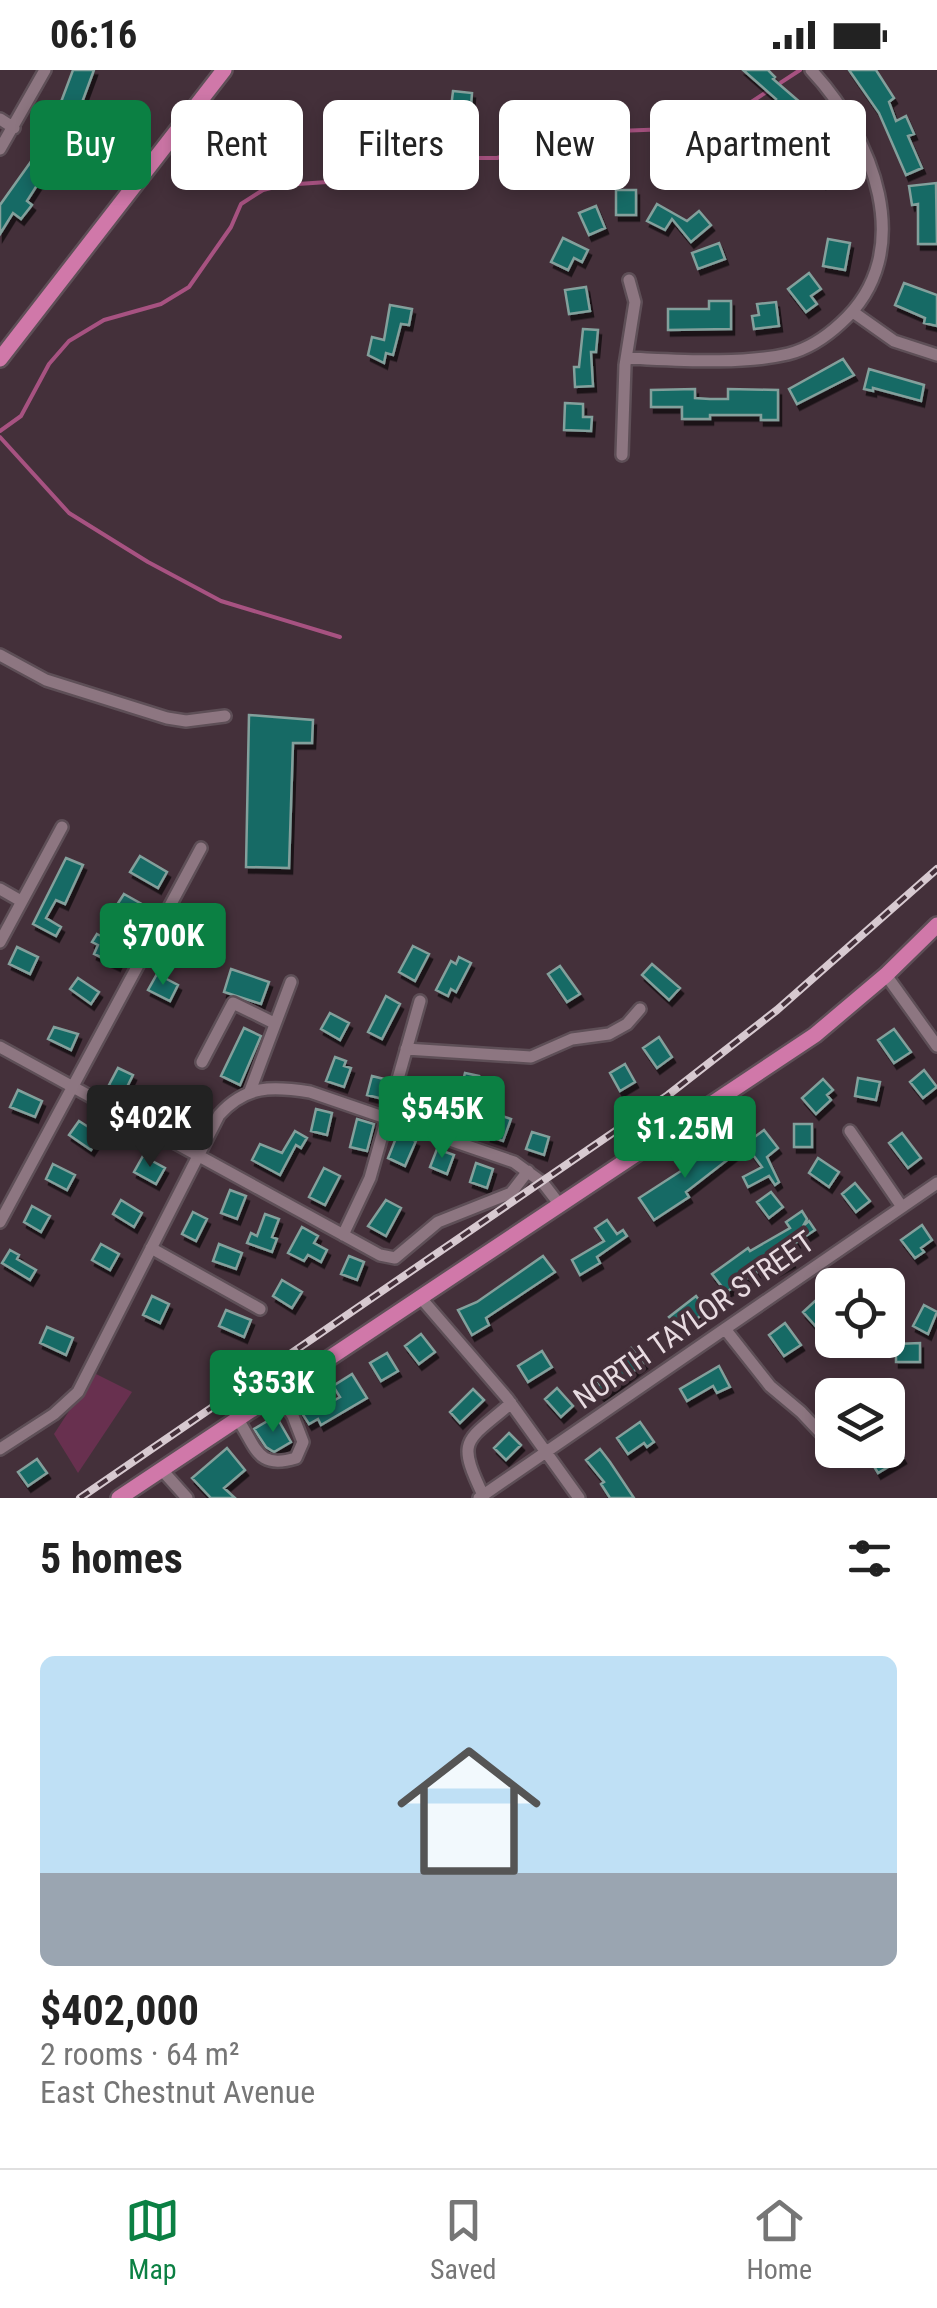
<!DOCTYPE html>
<html lang="en">
<head>
<meta charset="utf-8">
<style>
	body { margin:0; font-family:"Roboto Condensed",sans-serif; background:#f2f2f2; color:#222; height:100vh; display:flex; flex-direction:column; font-size:38px; white-space:nowrap }
	* { box-sizing:border-box; margin:0 }
	p { font-size:32px; color:#767676 }
	.icon { flex:none; width:55px; height:55px; fill:none; stroke:currentColor; stroke-width:2; stroke-linecap:round; stroke-linejoin:round }
	.map { position:relative; height:1428px; overflow:hidden }
	.panel { display:flex; flex-direction:column; background:#fff; flex:1 }
	.panel>* { flex:none }
	.hud { position:absolute; left:30px; top:30px; width:878px; height:90px; display:flex; gap:20px }
	.fabs { position:absolute; left:815px; top:1198px; display:grid; gap:20px }
	.fabs a { display:grid; place-items:center; width:90px; height:90px; border-radius:15px; background:#fff; box-shadow:0 5px 15px #0003; font-size:50px }
	.price { position:absolute; translate:-50% -85px; padding:0 22px; border-radius:10px; background:#0b8043; color:#fff; font-size:32px; line-height:65px; filter:drop-shadow(0 2px 5px #0008) }
	.price::after { content:''; position:absolute; left:50%; top:60px; width:30px; height:22px; margin-left:-15px; background:inherit; clip-path:polygon(0 0,100% 0,50% 100%) }
	.price.on { background:#222; color:#fff }
	ul { padding:0; list-style:none }
	li { display:grid; align-content:center; gap:20px; height:530px; padding:0 40px }
	li+li { border-top:2px solid #e0e0e0 }
	li span { display:grid; place-items:center; height:310px; border-radius:15px; color:#555 }
	li>.icon { margin-inline-start:auto }
	span .icon { width:180px; height:180px; fill:#fffc; stroke-width:1 }
	li b { font-size:42px }
	h2 { display:flex; justify-content:space-between; align-items:center; height:120px; padding:0 40px; font-size:42px }
	.tag { padding:0 35px; border-radius:15px; background:#fff; box-shadow:0 5px 15px #0003; font-size:35px; line-height:90px }
	.tag.on { background:#0b8043; color:#fff }
	.status { display:flex; justify-content:space-between; align-items:center; height:70px; padding:0 50px; background:#fff; direction:ltr }
	.status svg { height:28px; fill:currentColor }
	.tab-bar { display:flex; justify-content:space-around; align-items:center; height:140px; border-top:2px solid #e0e0e0; background:#fff; font-size:28px; color:#767676 }
	.tab-bar a { display:grid; justify-items:center; gap:5px }
	.tab-bar .on { color:#0b8043 }
	.map>svg:first-child { display:block }
	.green { fill:#68304f }
	.lines { fill:none; stroke-linecap:round; stroke-linejoin:round }
	.stream { stroke:#a75281; stroke-width:4 }
	.building { fill:#196a65; stroke:#83a09c; stroke-width:2.5; filter:url(#shadow) }
	.minor-casing { stroke:#5e4f57; stroke-width:16 }
	.major-casing { stroke:#5e4f57; stroke-width:20 }
	.minor { stroke:#8d7681; stroke-width:11 }
	.major { stroke:#d078a9; stroke-width:15 }
	.rail-casing { stroke:#d7c9d0; stroke-width:8 }
	.rail { stroke:#44303a; stroke-width:4; stroke-dasharray:11; stroke-linecap:butt }
	.labels { text-anchor:middle; stroke-width:8; stroke-linejoin:round; paint-order:stroke }
	.street-label { font-size:30px; fill:#e8dbe1; stroke:#44303a }
</style>
</head>
<body>
<div class="status"><b>06:16</b><svg viewBox="0 0 49 12"><path d="M0 12V9h3v3zM5 12V6h3v6zM10 12V3h3v9zM15 12V0h3v12zM26 1h20v11H26zM47 4h2v5h-2z"/></svg></div>
<div class="map">
<svg width="937" height="1428" viewBox="0 0 937 1428">
	<defs>
		<filter id="shadow"><feDropShadow dx="3" dy="5.5" stdDeviation="0" flood-color="#0009"/></filter>
	</defs>
	<rect width="100%" height="100%" fill="#44303a"/>
	<path class="green" d="M94 1303 132 1322 78 1403 54 1364Z"/>
	<g class="lines">
		<path class="stream" d="M0 361 21 346 49 294 69 271 104 250 161 234 189 217 231 157 241 134 263 120 283 115 372 109 396 101 450 95 468 88H497L591 62 696 58 730 46 800 0
			M0 367 69 443 148 492 221 531 340 567"/>
	</g>
	<path class="building" d="M73 0H94L77 46 80 48 27 131 32 135 21 149 13 143 0 164V135L37 83 52 56Z
		M743 0H768L775 7 773 9 802 34 786 53 768 37 776 29Z
		M849 0H876L894 28 889 32 896 51 906 46 914 64 908 66 922 98 906 105 879 43Z
		M453 21 472 23 470 48 450 46Z
		M418 39 427 48 396 79 386 70Z
		M811 49 824 69 806 80 793 60Z
		M831 84 840 105 823 113 813 92Z
		M936 113 937 174H918V134L912 135 909 116Z
		M616 120H636V145H616Z
		M657 134 687 151 699 141 711 155 691 172 672 149 665 160 647 151Z
		M596 136 605 158 589 165 579 143Z
		M563 168 588 180 582 192 574 188 568 200 551 192Z
		M828 169 850 173 845 200 823 196Z
		M719 173 725 189 698 199 692 183Z
		M809 203 821 219 811 226 817 234 806 242 788 219Z
		M904 213 937 225V256L924 253 925 248 895 235Z
		M586 217 590 241 569 244 565 220Z
		M709 231H731V259L668 260V239H709Z
		M776 232 779 256 754 259 752 246 759 245 757 234Z
		M390 235 412 239 409 255 401 254 393 285 386 283 384 293 368 285 372 267 384 270Z
		M583 259 598 260 596 282H591L593 316 575 317 574 297H579Z
		M843 289 854 305 797 334 789 319Z
		M869 299 924 315 921 331 873 318V321L864 319Z
		M695 319V328L710 329H728V319L778 320V350H761V345H710V349H682V337H651V320Z
		M565 333 583 334V347H592L591 361 564 360Z
		M249 645 313 650 312 673H293L289 798 246 797Z
		M140 786 167 802 158 818 130 802Z
		M66 788 83 795 65 834 56 830 46 848 61 857 56 866 33 854Z
		M124 824 147 837 137 855 113 841Z
		M97 864 125 878 117 895 94 884 98 875 92 872Z
		M413 876 429 884 415 911 399 902Z
		M17 877 38 887 30 904 9 894Z
		M459 887 471 893 456 922 451 919 448 926 436 920 451 891 456 894Z
		M652 894 680 918 669 930 642 905Z
		M560 896 580 924 567 932 548 904Z
		M231 899 269 912 261 934 224 922Z
		M157 904 178 915 170 931 148 920Z
		M78 908 99 922 91 934 70 919Z
		M386 926 400 934 382 969 368 962Z
		M330 943 349 953 340 970 321 959Z
		M54 957 78 964 71 980 48 969Z
		M244 958 261 966 240 1015 221 1006Z
		M894 959 911 982 894 993 878 970Z
		M659 967 672 987 657 998 643 978Z
		M335 987 346 991 344 996 351 998 344 1017 326 1011Z
		M625 994 635 1012 620 1021 610 1003Z
		M118 998 133 1005 124 1023 109 1015Z
		M924 1000 937 1017 923 1028 910 1012Z
		M465 1003 479 1006 464 1056 447 1052 452 1032 457 1033Z
		M372 1006 388 1010 383 1029 367 1025Z
		M858 1008 880 1012 876 1030 855 1026Z
		M823 1009 833 1020 827 1025 831 1030 816 1044 802 1028Z
		M414 1015 431 1020 423 1044 406 1039Z
		M18 1020 42 1031 35 1047 10 1037Z
		M316 1039 332 1043 327 1065 311 1061Z
		M496 1044 511 1049 503 1071 488 1066Z
		M357 1049 374 1054 367 1081 350 1077Z
		M79 1051 101 1065 91 1080 69 1065Z
		M794 1054H812V1077H794Z
		M764 1060 778 1078 767 1087 779 1112 775 1115 769 1106 748 1117 743 1107 762 1097 745 1074Z
		M295 1061 307 1068 301 1078 296 1075 280 1105 252 1090 260 1074 282 1083Z
		M532 1062 549 1067 544 1085 526 1079Z
		M398 1063 416 1071 405 1096 388 1088Z
		M902 1063 921 1088 908 1098 889 1073Z
		M725 1069 735 1084 686 1122 689 1127 654 1150 639 1128 684 1099 682 1096 694 1087 696 1090Z
		M437 1079 454 1085 447 1104 430 1097Z
		M143 1086 165 1098 156 1114 134 1102Z
		M818 1088 839 1102 829 1117 809 1103Z
		M476 1093 493 1099 487 1118 470 1112Z
		M53 1094 75 1105 67 1120 46 1109Z
		M324 1098 340 1106 325 1135 309 1127Z
		M855 1113 870 1131 856 1142 842 1124Z
		M230 1120 246 1126 237 1149 221 1143Z
		M771 1122 783 1137 769 1148 757 1132Z
		M121 1130 142 1143 134 1157 113 1144Z
		M386 1130 401 1138 386 1166 368 1156Z
		M32 1136 50 1146 41 1162 24 1152Z
		M802 1141 807 1149 803 1156 809 1151 815 1160 785 1180 792 1192 777 1200 773 1192 726 1222 712 1204 748 1178 750 1181 790 1158 786 1152Z
		M193 1142 207 1149 196 1171 182 1164Z
		M265 1144 279 1149 272 1167 277 1169 272 1182 247 1173 251 1163 257 1166Z
		M607 1150 617 1164 623 1160 627 1166 597 1187 600 1193 580 1205 572 1190 604 1171 595 1158Z
		M922 1155 932 1170 921 1178 924 1182 915 1188 901 1170Z
		M302 1157 318 1166 314 1173 327 1180 321 1192 308 1185 304 1191 288 1183Z
		M101 1174 119 1184 110 1200 92 1190Z
		M219 1174 242 1183 236 1199 213 1191Z
		M10 1180 19 1185 17 1189 36 1200 30 1210 2 1193Z
		M349 1186 364 1192 357 1210 341 1204Z
		M543 1186 555 1202 486 1248 489 1255 472 1265 458 1240 477 1232Z
		M282 1210 302 1222 292 1238 273 1226Z
		M152 1226 169 1234 160 1253 143 1245Z
		M696 1226 707 1241 691 1253 687 1247 677 1256 669 1247Z
		M815 1231 831 1249 819 1260 803 1242Z
		M924 1235 937 1242 928 1264 913 1256Z
		M226 1240 251 1250 244 1267 219 1256Z
		M785 1253 801 1275 784 1286 769 1265Z
		M47 1257 73 1268 66 1285 40 1273Z
		M421 1264 435 1282 419 1294 405 1276Z
		M920 1273V1292H896V1274Z
		M631 1278 644 1293 602 1326 595 1318 600 1314 594 1308Z
		M542 1281 552 1297 528 1312 518 1296Z
		M387 1283 398 1301 381 1311 370 1293Z
		M719 1296 730 1317 717 1323 713 1316 687 1331 680 1319Z
		M352 1304 367 1328 321 1355 318 1349 309 1354 294 1331 303 1326 306 1331 317 1325 324 1336 340 1327 333 1316Z
		M557 1318 573 1336 561 1347 545 1329Z
		M473 1319 484 1330 460 1353 450 1342Z
		M276 1346 291 1372 274 1382 266 1377 254 1359Z
		M640 1352 654 1372 647 1377 644 1373 628 1384 617 1368Z
		M509 1363 521 1375 506 1390 494 1378Z
		M888 1363 903 1388 878 1403 867 1385 876 1380H888Z
		M227 1378 245 1400 224 1418 235 1428H211L192 1408Z
		M600 1379 610 1392 634 1428H610L601 1414 604 1412 586 1390Z
		M37 1389 47 1403 28 1416 18 1402Z"/>
	<g class="lines">
		<defs>
			<path id="minor" d="M0 49 14 58
				M0 79 45 0
				M853 242 894 271 937 285
				M627 288C676 290 741 295 788 284 808 279 826 267 841 253 920 182 872 65 811 0
				M622 385 625 295 635 232 629 210
				M0 585 46 610 167 648 186 651 225 646
				M0 819 21 831
				M0 872 62 757
				M886 905 937 976
				M0 977 380 1185 395 1188 438 1152 511 1123 528 1101
				M406 979 531 987 572 969 609 964 627 954 640 939
				M202 992 233 933 274 953
				M250 1021 291 912
				M850 1061 902 1137
				M0 1152 201 778
				M343 1165 370 1108 420 931
				M151 1178 260 1239
				M420 1227 507 1328 579 1428
				M725 1259 770 1316 801 1342 832 1375
				M237 1348C257 1378 257 1400 296 1388L303 1372 293 1346 277 1322
				M0 1379 54 1344 78 1322 219 1045C246 1015 272 1016 310 1022L514 1092 543 1113 560 1135
				M838 1380 847 1388
				M161 1399 187 1428
				M483 1425C455 1367 467 1372 511 1333
				M479 1428 937 1113"/>
			<path id="major" d="M0 289 224 0
				M119 1428 815 965 886 905 937 855"/>
		</defs>
		<use href="#minor" class="minor-casing"/>
		<use href="#major" class="major-casing"/>
		<use href="#minor" class="minor"/>
		<use href="#major" class="major"/>
		<defs>
			<path id="rail" d="M80 1428 668 1025 777 940 937 799"/>
		</defs>
		<use href="#rail" class="rail-casing"/>
		<use href="#rail" class="rail"/>
	</g>
	<g class="labels">
		<g class="street-label">
			<text transform="translate(694 1250) rotate(-35)" y="10">NORTH TAYLOR STREET</text>
		</g>
	</g>
</svg>
<div class="fabs">
<a><svg class="icon" aria-label="locate" viewBox="0 0 24 24"><circle cx="12" cy="12" r="6"/><path d="M12 2v4M12 18v4M2 12h4M18 12h4"/></svg></a>
<a><svg class="icon" aria-label="layers" viewBox="0 0 24 24"><path d="M12 4l9 5-9 5-9-5zM3 14l9 5 9-5"/></svg></a>
</div>
<b class="price" style="left:163px;top:918px">$700K</b>
<b class="price" style="left:442px;top:1091px">$545K</b>
<b class="price on" style="left:150px;top:1100px">$402K</b>
<b class="price" style="left:685px;top:1111px">$1.25M</b>
<b class="price" style="left:273px;top:1365px">$353K</b>
<div class="hud">
<a class="tag on">Buy</a>
<a class="tag">Rent</a>
<a class="tag">Filters</a>
<a class="tag">New</a>
<a class="tag">Apartment</a>
</div>
</div>
<section class="panel">
<h2>5 homes<svg class="icon" aria-label="filters" viewBox="0 0 24 24"><path d="M4 7h16M4 17h16"/><circle cx="9" cy="7" r="2"/><circle cx="15" cy="17" r="2"/></svg></h2>
<ul>
<li><span style="background:linear-gradient(#bfe0f5 70%,#9aa5b1 0)"><svg class="icon" aria-label="home" viewBox="0 0 24 24"><path d="M3 11l9-7 9 7M6 9v11h12V9"/></svg></span><div><b>$402,000</b><p>2 rooms · 64 m²</p><p>East Chestnut Avenue</p></div></li>
</ul>
</section>
<nav class="tab-bar">
<a class="on"><svg class="icon" aria-label="map" viewBox="0 0 24 24"><path d="M3 6l6-2 6 2 6-2v14l-6 2-6-2-6 2zM9 4v14M15 6v14"/></svg>Map</a>
<a><svg class="icon" aria-label="saved" viewBox="0 0 24 24"><path d="M7 4h10v16l-5-4-5 4z"/></svg>Saved</a>
<a><svg class="icon" aria-label="home" viewBox="0 0 24 24"><path d="M3 11l9-7 9 7M6 9v11h12V9"/></svg>Home</a>
</nav>
</body>
</html>
